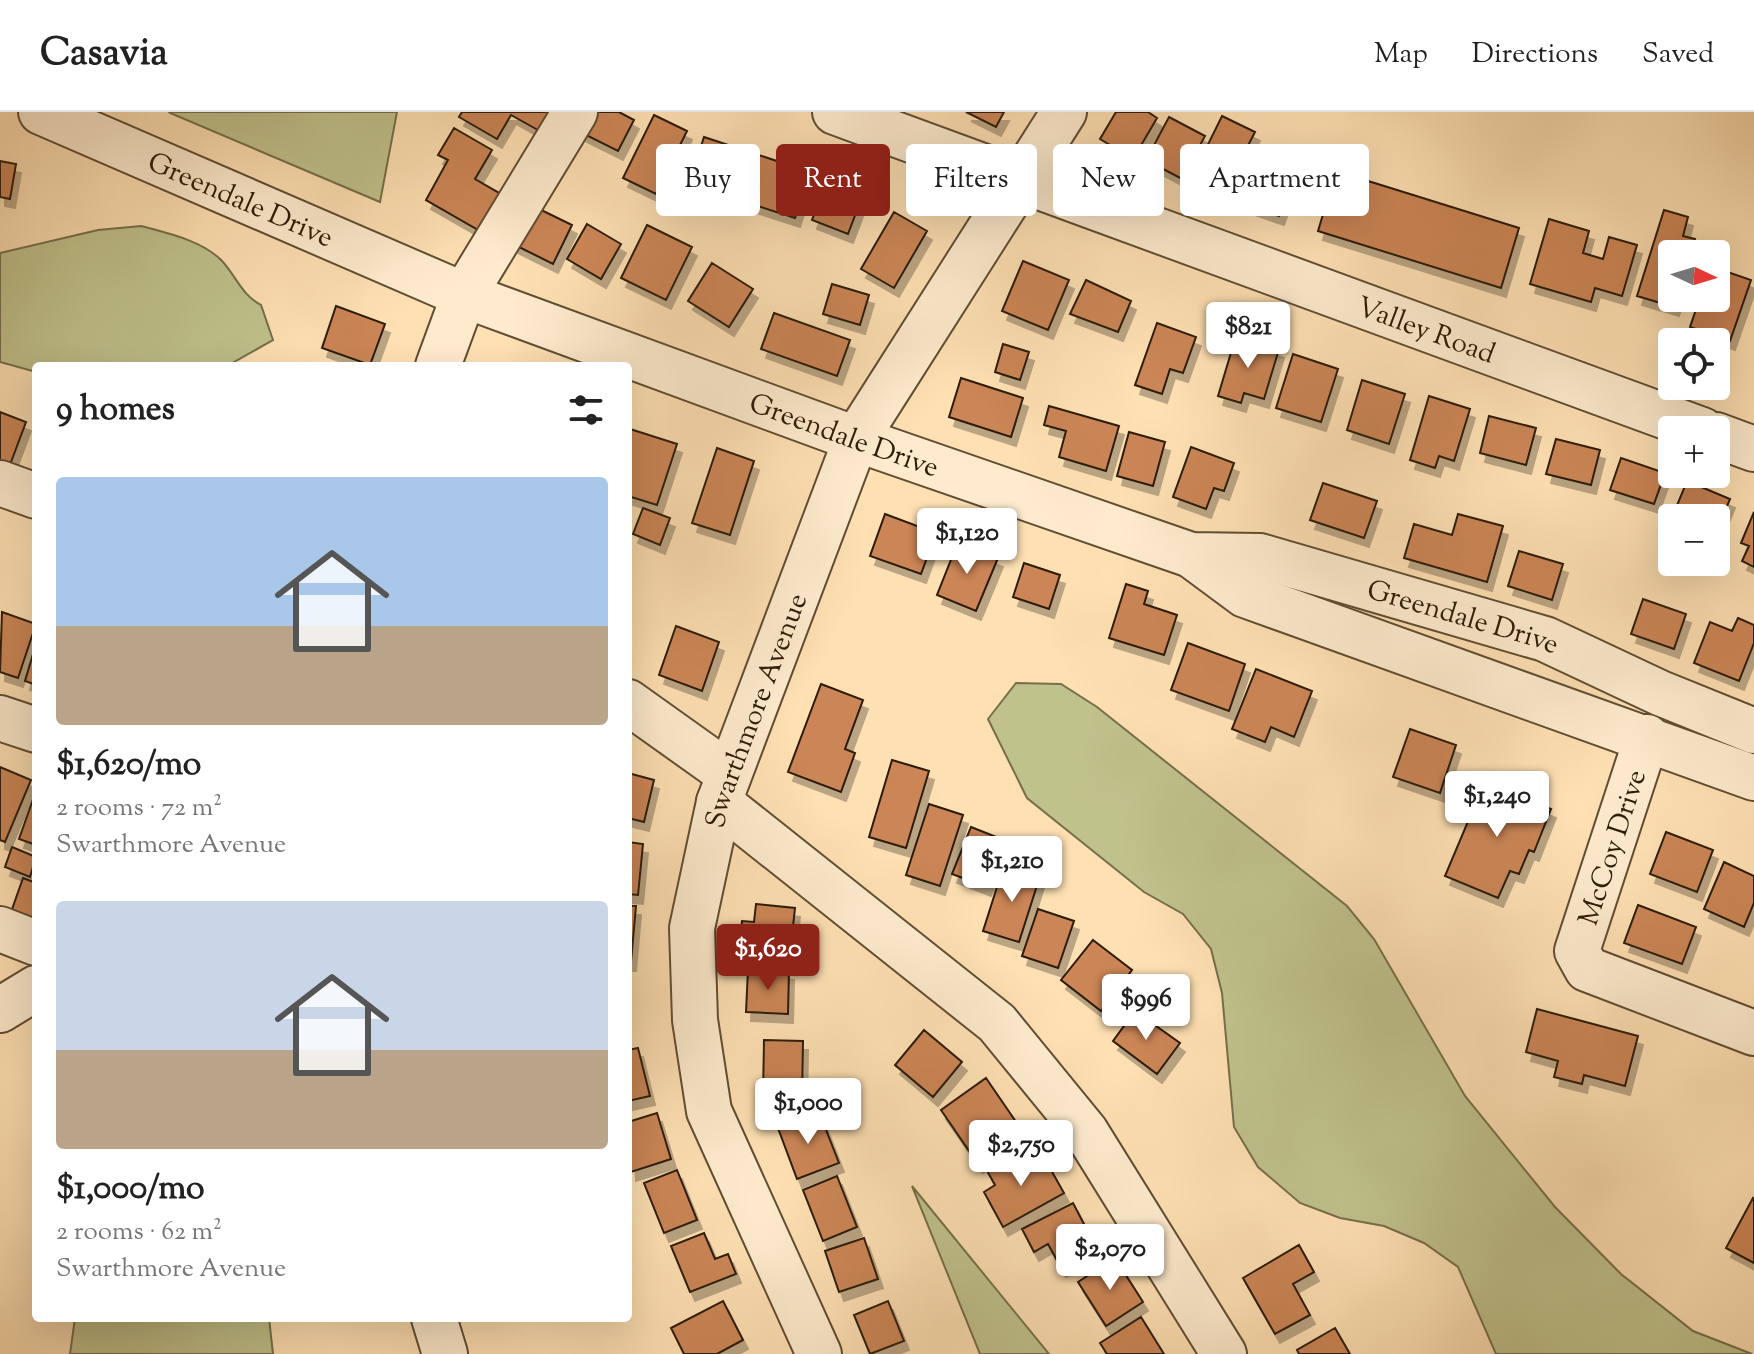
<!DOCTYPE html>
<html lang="en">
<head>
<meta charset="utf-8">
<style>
	body { margin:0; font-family:"Sorts Mill Goudy",serif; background:#f6f6f6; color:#222; height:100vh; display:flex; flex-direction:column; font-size:30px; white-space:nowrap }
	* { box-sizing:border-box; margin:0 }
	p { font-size:26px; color:#767676 }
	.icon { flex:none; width:44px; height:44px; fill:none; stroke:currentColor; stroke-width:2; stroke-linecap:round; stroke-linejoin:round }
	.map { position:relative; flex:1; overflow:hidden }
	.panel { position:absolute; left:32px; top:250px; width:600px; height:960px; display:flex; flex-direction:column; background:#fff; border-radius:8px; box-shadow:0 8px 32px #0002 }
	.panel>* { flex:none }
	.top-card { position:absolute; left:656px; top:32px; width:760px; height:72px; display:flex; gap:16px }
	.needle { width:52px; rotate:94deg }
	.tools { position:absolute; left:1658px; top:128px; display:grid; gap:16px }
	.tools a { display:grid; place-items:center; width:72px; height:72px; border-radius:8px; background:#fff; box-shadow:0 8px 32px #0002; font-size:40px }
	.price { position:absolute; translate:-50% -68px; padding:0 18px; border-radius:8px; background:#fff; color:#222; font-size:26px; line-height:52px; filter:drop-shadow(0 2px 4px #0008) }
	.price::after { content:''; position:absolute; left:50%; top:48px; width:24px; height:18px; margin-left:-12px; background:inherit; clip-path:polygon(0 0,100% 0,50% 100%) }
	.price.selected { background:#8f2418; color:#fff }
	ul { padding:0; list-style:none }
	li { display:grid; align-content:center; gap:16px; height:424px; padding:0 24px }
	li span { display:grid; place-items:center; height:248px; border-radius:8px; color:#555 }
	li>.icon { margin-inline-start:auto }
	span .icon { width:144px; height:144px; fill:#fffc; stroke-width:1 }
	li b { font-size:34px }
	h2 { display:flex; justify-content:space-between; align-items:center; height:96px; padding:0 24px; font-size:34px }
	.tag { padding:0 28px; border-radius:8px; background:#fff; box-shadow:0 8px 32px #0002; font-size:28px; line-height:72px }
	.tag.selected { background:#8f2418; color:#fff }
	header { display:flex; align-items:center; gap:48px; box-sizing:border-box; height:112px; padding:0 40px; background:#fff; border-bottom:2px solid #e0e0e0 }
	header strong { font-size:38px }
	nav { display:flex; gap:44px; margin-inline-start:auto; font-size:28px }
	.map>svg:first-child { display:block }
	.green { fill:#c0c28c; stroke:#766f4a; stroke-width:2 }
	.building { fill:#cb8557; stroke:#2c1c08; stroke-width:2; filter:url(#shadow) }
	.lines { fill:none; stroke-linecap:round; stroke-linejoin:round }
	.minor-casing { stroke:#604d33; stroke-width:48 }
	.minor { stroke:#feebce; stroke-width:44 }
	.labels { text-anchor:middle; stroke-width:6; stroke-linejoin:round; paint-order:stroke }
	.street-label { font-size:28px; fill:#2c1c08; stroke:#feebce }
</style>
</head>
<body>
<header>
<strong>Casavia</strong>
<nav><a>Map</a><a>Directions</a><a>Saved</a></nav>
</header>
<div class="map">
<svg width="1754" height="1242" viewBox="0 0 1754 1242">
	<defs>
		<filter id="shadow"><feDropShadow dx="5" dy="9" stdDeviation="0" flood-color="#0004"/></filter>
	</defs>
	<rect width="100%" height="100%" fill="#fee0b3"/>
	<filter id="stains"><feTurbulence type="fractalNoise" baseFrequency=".0025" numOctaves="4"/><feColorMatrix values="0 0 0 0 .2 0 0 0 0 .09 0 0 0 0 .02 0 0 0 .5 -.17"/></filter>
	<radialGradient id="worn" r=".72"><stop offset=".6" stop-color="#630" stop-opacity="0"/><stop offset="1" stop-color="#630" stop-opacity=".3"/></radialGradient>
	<path class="green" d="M169 0H397L380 90 170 1Z
		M141 114C167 121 204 129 223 150 237 166 242 183 261 193L273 228 227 254H36V260L0 250V141L98 118Z
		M1016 571 1061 572 1097 595 1347 794 1374 827 1465 984 1555 1095 1621 1162 1693 1219 1752 1242H1496L1458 1155 1424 1131 1384 1114 1340 1106 1300 1091 1258 1055 1234 1015 1222 881 1211 837 1183 802 1144 780 1027 686 988 607Z
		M912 1074 1049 1242H980Z
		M75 1206H269L273 1242H70Z"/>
	<path class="building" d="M462 0H569L554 27 511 3 497 27 459 5Z
		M587 0H619L634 8 618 39 578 19Z
		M966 0H1004L996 15Z
		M1116 0H1148L1157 6 1133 47 1100 27Z
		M654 3 687 19 656 82 623 66Z
		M1222 4 1255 20 1218 92 1187 75Z
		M1169 5 1205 24 1182 67 1146 48Z
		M454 16 492 38 475 67 513 89 492 126 426 88 448 48 438 43Z
		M704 25 810 60 795 106 689 72Z
		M1256 39 1297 53 1279 104 1238 90Z
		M0 49 16 52 10 87 0 85Z
		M1336 59 1519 116 1501 176 1318 119Z
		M826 71 862 85 848 122 812 108Z
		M533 94 572 113 553 152 513 132Z
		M1664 98 1688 105 1683 124 1695 127 1690 142H1672V186H1677L1674 195 1637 184Z
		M894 100 927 119 894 176 861 157Z
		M1549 107 1589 119 1583 141 1603 147 1609 125 1637 133 1622 184 1595 176 1591 190 1530 172Z
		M587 112 621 132 601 167 567 147Z
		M647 113 692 135 666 188 621 166Z
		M1023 149 1069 168 1048 218 1002 199Z
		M712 151 753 177 729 215 688 189Z
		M1716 156 1751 168 1730 229 1690 215 1700 186H1716Z
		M1086 168 1131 189 1118 220 1070 202Z
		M832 172 869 183 860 213 823 202Z
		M336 194 385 212 370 253 322 236Z
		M774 201 850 228 837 264 761 237Z
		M1157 211 1196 225 1183 261 1170 257 1162 282 1135 273Z
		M1236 224 1279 237 1264 287 1244 281 1241 291 1218 284Z
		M1003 232 1029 240 1020 268 995 260Z
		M1293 242 1338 257 1321 310 1276 296Z
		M961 266 1023 286 1011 325 949 305Z
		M1362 268 1405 282 1389 332 1347 318Z
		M1429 284 1470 297 1454 349 1439 344 1435 356 1410 348Z
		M1049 294 1119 314 1106 359 1059 345 1066 319 1044 313Z
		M0 300 26 310 8 358 0 355Z
		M1489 304 1536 316 1526 353 1480 341Z
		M630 317 677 332 657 393 628 384Z
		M1129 320 1165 330 1153 374 1117 364Z
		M1556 327 1600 338 1591 373 1546 362Z
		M1191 335 1234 351 1224 379 1214 376 1206 397 1173 385Z
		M717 336 754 349 730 423 692 411Z
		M1621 346 1665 361 1654 392 1610 378Z
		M1687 369 1730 387 1716 421V406L1671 408Z
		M1323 371 1377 389 1364 426 1310 408Z
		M643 396 670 406 660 433 633 422Z
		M1754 400V455L1742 449 1749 434 1741 431Z
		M885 402 936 421 921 462 870 444Z
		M1458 402 1503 414 1487 470 1404 446 1414 412 1452 423Z
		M958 430 998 446 976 499 937 483Z
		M1519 439 1563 452 1552 488 1508 474Z
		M1024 451 1060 463 1049 497 1013 485Z
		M1126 472 1148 479 1144 492 1177 503 1164 543 1109 526Z
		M1643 487 1686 502 1674 537 1631 522Z
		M2 500 36 512 18 566 0 560Z
		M1738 506 1754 513V531L1739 569 1694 551 1710 510 1732 519Z
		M676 514 719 530 702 579 659 563Z
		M1188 531 1245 552 1229 599 1171 578Z
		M36 532V573L25 569Z
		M1256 557 1312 579 1294 625 1271 615 1265 630 1232 617Z
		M821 572 863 588 845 637 855 641 841 680 788 660Z
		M1410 617 1456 633 1440 681 1393 665Z
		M892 648 929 659 906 736 869 725Z
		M0 655 31 668 5 730 0 728Z
		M628 661 654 668 644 710 628 706Z
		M1485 669 1551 697 1534 740 1529 738 1519 762 1510 759 1498 786 1445 764Z
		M36 679V733L19 727Z
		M929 692 963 703 940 774 906 763Z
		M971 715 1004 728 986 775 952 762Z
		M1666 720 1713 738 1697 780 1650 762Z
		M628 730 643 732 638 783 628 782Z
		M12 735 36 745 30 765 5 755Z
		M1724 750 1754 764V791L1744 815 1704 797Z
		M1004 753 1040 764 1019 830 983 819Z
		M23 766 36 771V816L9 806Z
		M756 792 795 796 790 842 739 836 742 809 754 810Z
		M1638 793 1696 815 1682 852 1624 831Z
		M628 794H636L631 850H628Z
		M1038 797 1074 809 1058 856 1022 844Z
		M1093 828 1132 858 1101 899 1061 868Z
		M748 857 789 859 788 902 746 900Z
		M1537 897 1638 924 1625 974 1584 963 1582 972 1554 965 1558 949 1526 940Z
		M1135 899 1180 931 1157 962 1113 929Z
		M924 918 962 950 933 985 895 953Z
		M764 928 803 929 802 985 763 984Z
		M638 936 650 984 628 989V938Z
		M986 966 1023 1020 978 1052 941 998Z
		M819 1000 839 1051 797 1067 778 1016Z
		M657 1001 671 1047 631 1060 628 1010Z
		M1042 1042 1064 1081 1003 1115 984 1080 995 1073 987 1059 1016 1043 1022 1053Z
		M677 1058 697 1108 664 1121 644 1071Z
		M837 1064 857 1115 823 1129 803 1078Z
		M1753 1086 1754 1087V1151L1726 1136Z
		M1073 1091 1097 1137 1061 1156 1048 1132 1034 1140 1022 1117Z
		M704 1121 715 1147 728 1142 736 1162 690 1180 671 1134Z
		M864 1126 878 1167 839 1180 825 1139Z
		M1299 1133 1314 1160 1293 1172 1310 1203 1275 1222 1243 1166Z
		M1115 1146 1143 1190 1106 1214 1078 1170Z
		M723 1189 743 1228 717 1242H684L671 1216Z
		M888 1189 904 1229 870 1242 854 1203Z
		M1141 1205 1164 1242H1107L1100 1231Z
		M1335 1216 1350 1242H1299L1297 1238Z"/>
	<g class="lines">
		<defs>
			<g id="minor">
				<path id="s1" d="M41 0 464 183 856 327 1191 443 1260 444 1545 527 1660 581 1754 619"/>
				<path id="s2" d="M835 0 1702 318"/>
				<path d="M438 254 464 183 575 0"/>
				<path d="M1716 323 1754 337"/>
				<path d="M0 371 36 384"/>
				<path d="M1191 443 1245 483 1754 666"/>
				<path d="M628 590 729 662"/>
				<path d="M0 606 36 618"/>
				<path d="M1647 625 1577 839 1587 857 1754 921"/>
				<path d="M719 690 997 911 1086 1020 1224 1242"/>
				<path d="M0 817 36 831"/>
				<path d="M0 898 36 876"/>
				<path d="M434 1206 445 1242"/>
				<path id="s3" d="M819 1242 709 999 695 908 692 816 719 690 856 327 1064 0"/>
			</g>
		</defs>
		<use href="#minor" class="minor-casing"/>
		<use href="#minor" class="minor"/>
	</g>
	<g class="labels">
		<g class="street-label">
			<text dy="10" stroke="none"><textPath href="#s1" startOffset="218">Greendale Drive</textPath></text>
			<text dy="10" stroke="none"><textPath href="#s2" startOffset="630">Valley Road</textPath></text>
			<text dy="10" stroke="none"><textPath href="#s1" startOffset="866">Greendale Drive</textPath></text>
			<text dy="10" stroke="none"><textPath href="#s1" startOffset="1514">Greendale Drive</textPath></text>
			<text dy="10" stroke="none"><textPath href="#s3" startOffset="678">Swarthmore Avenue</textPath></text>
			<text transform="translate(1611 735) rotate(-72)" y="10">McCoy Drive</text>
		</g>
	</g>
	<rect width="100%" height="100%" filter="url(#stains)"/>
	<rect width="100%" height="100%" fill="url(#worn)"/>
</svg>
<div class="tools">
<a><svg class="needle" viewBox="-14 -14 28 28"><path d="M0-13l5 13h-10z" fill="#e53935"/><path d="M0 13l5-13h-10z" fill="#767676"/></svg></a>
<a><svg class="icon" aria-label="locate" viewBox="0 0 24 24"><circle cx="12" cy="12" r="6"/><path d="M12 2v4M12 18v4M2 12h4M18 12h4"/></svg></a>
<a>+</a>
<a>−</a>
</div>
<b class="price" style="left:1248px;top:258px">$821</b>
<b class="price" style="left:967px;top:464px">$1,120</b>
<b class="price" style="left:1497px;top:727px">$1,240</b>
<b class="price" style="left:1012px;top:792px">$1,210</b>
<b class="price selected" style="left:768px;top:880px">$1,620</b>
<b class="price" style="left:1146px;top:930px">$996</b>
<b class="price" style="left:808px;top:1034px">$1,000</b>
<b class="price" style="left:1021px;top:1076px">$2,750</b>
<b class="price" style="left:1110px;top:1180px">$2,070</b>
<div class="top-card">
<a class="tag">Buy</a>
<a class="tag selected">Rent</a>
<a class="tag">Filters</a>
<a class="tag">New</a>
<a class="tag">Apartment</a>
</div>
<section class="panel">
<h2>9 homes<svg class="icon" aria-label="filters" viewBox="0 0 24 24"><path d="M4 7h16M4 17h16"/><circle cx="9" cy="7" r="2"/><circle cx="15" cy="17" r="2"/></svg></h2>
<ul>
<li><span style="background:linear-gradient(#a9c7e8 60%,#b9a48a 0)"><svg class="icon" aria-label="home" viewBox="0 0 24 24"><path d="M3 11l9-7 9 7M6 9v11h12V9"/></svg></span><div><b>$1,620/mo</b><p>2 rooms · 72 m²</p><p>Swarthmore Avenue</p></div></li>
<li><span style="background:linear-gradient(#c9d6e8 60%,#b9a48a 0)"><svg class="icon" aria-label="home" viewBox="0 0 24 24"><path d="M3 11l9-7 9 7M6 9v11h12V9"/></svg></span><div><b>$1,000/mo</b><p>2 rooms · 62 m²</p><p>Swarthmore Avenue</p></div></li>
</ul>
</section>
</div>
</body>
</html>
